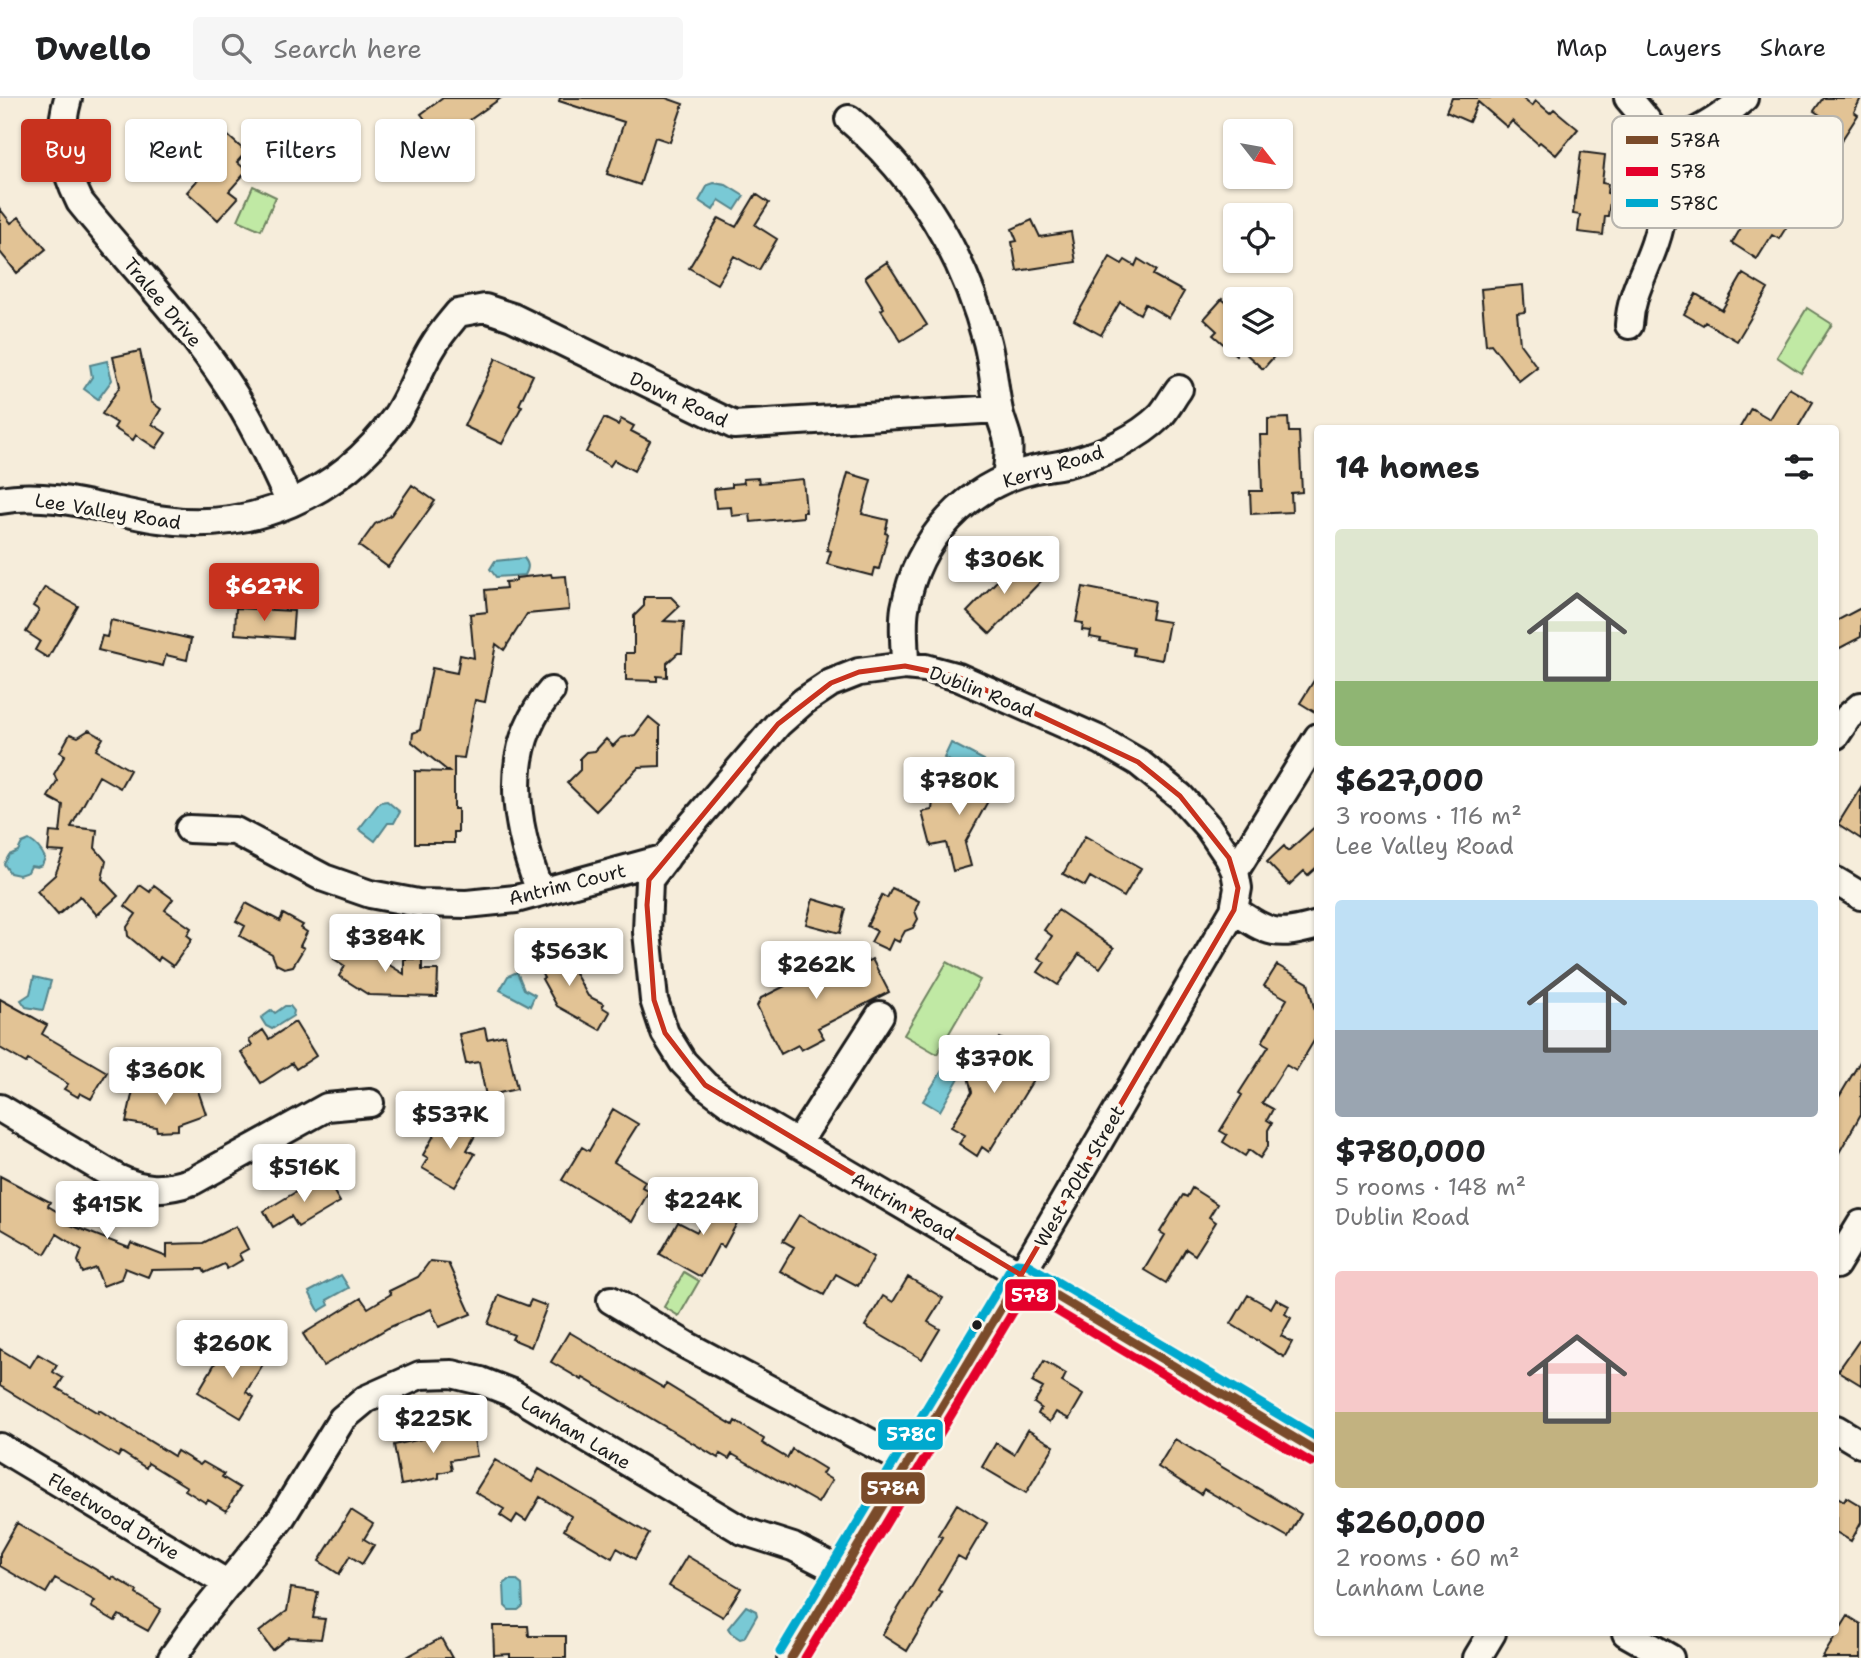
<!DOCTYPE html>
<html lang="en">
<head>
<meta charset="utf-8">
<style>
	body { margin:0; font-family:"Shantell Sans",sans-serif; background:#f6f6f6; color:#202124; height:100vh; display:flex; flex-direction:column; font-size:26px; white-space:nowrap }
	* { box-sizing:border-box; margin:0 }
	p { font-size:23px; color:#757577 }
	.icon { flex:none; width:38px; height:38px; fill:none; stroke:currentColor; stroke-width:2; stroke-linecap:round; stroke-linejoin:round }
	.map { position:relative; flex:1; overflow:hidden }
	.panel { position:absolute; left:1314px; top:327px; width:525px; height:1211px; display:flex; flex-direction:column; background:#fff; border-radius:7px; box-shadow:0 2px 5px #0004 }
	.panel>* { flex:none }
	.guide { position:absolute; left:21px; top:21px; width:665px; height:63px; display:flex; gap:14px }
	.needle { width:46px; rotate:121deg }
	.tools { position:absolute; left:1223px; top:21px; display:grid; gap:14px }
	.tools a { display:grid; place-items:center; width:70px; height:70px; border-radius:7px; background:#fff; box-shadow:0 2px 5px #0004; font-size:35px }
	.price { position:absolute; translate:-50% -60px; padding:0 16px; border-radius:7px; background:#fff; color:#222; font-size:23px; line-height:46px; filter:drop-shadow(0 2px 4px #0008) }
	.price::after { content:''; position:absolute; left:50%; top:42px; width:21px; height:16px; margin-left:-10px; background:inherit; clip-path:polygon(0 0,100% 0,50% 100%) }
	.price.active { background:#c8321e; color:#fff }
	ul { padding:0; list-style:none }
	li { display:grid; align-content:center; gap:14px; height:371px; padding:0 21px }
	li span { display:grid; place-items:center; height:217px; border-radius:7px; color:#555 }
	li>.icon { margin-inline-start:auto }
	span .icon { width:126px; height:126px; fill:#fffc; stroke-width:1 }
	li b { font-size:30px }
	h2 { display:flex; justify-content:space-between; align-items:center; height:84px; padding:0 21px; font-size:30px }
	.chip { padding:0 24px; border-radius:7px; background:#fff; box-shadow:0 2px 5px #0004; font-size:24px; line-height:63px }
	.chip.active { background:#c8321e; color:#fff }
	header { display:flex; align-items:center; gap:42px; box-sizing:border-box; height:98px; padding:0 35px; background:#fff; border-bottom:2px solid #e0e0e0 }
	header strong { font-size:33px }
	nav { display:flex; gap:38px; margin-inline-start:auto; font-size:24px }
	.search { width:490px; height:63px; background:#f6f6f6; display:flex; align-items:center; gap:18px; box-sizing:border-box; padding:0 24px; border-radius:7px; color:#757577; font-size:26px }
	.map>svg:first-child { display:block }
	.green { fill:#c0e9a4; stroke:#6e8260; stroke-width:2 }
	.water { fill:#79c9d5; stroke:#54848b; stroke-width:2 }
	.building { fill:#e2c395; stroke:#1c1c1c; stroke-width:2 }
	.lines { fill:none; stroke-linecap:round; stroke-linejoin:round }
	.minor-casing { stroke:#1c1c1c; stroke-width:32 }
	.minor { stroke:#fbf7ec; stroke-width:26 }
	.bus-1-casing { stroke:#fbf7ec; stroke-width:14 }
	.bus-2-casing { stroke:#fbf7ec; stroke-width:14 }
	.bus-3-casing { stroke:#fbf7ec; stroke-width:14 }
	.bus-1 { stroke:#7a4b2a; stroke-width:9 }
	.bus-2 { stroke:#e4002b; stroke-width:9 }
	.bus-3 { stroke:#00a9ce; stroke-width:9 }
	.marked { fill:none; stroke:#c8321e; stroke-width:5; stroke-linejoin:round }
	.bus-dot { fill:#1c1c1c; stroke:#fbf7ec; stroke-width:2.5 }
	.labels { text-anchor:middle; stroke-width:7; stroke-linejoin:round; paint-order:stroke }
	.street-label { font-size:19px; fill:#1c1c1c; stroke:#fbf7ec }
	.key { fill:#fbf7ec; stroke:#b8b5ae; stroke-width:2 }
	.key-label { font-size:19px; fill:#1c1c1c }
	.line-badge { stroke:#fbf7ec; stroke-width:2.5 }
	.badge-label { font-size:19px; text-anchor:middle; font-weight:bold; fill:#fff }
</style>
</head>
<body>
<header>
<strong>Dwello</strong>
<div class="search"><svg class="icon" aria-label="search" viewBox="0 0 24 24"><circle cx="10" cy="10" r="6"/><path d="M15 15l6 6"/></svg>Search here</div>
<nav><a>Map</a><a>Layers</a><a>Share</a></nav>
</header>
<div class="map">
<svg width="1861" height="1560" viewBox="0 0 1861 1560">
	<rect width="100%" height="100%" fill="#f6eddb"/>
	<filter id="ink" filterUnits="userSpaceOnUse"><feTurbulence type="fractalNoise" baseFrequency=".0143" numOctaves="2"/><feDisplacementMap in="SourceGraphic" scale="14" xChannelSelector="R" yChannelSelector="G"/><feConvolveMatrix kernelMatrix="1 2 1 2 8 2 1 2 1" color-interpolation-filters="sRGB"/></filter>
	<g filter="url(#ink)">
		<path class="green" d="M253 88 276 99 261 132 238 122Z
			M1807 210 1832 226 1801 275 1777 259Z
			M947 864 980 882 937 956 904 937Z
			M684 1174 699 1183 679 1218 664 1209Z"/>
		<path class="water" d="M714 85 726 87 744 98 735 112 719 102 713 112 699 103 708 87Z
			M107 263 112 282 98 301 84 291 92 279 90 267Z
			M524 460C529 466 529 470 525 477L496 479 490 471 495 463Z
			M951 645 984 662 977 677 944 660Z
			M387 703 400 714 394 725H388L375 743 359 731 380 704Z
			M29 742C36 746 42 753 45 760L42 767 37 769 31 768 28 774 19 777 10 775 4 766 9 757 18 753 22 745Z
			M517 874 524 891 535 897 530 908 500 892 508 878Z
			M34 879 51 883 43 912 26 909 21 902 30 896Z
			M285 908H290L294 913 293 918 272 931 266 928 261 920 272 912 275 915Z
			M943 971 959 980 940 1013 923 1003Z
			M341 1177 349 1190 327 1202 329 1207 319 1213 309 1194Z
			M509 1482H516L522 1487 523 1508 518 1512H509L505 1508 504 1486Z
			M746 1508 756 1513 757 1517 744 1540 740 1541 731 1535 728 1530Z"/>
		<path class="building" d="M443 0H501L450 36 454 42 434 56 420 37 431 29 421 16Z
			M560 0H666L683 6 670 44 655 39 640 87 607 76 624 24 559 3Z
			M1452 0H1522L1532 8 1536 3 1550 15 1554 11 1578 31 1556 57 1540 44 1538 46 1512 23 1507 29 1478 4 1469 24 1446 14Z
			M1823 0H1861L1854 14 1858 17 1825 68 1830 71 1809 104 1804 101 1779 141 1772 137 1757 161 1732 145 1751 113 1759 118 1779 86 1774 82 1796 46 1800 49 1820 17 1814 13Z
			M226 36 246 54 237 64 247 73 229 93 238 100 218 122 187 94 201 78 190 76Z
			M1581 54 1605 57 1602 85 1608 86 1607 95 1611 96 1608 118H1605L1603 137 1578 134 1580 117 1573 116Z
			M756 96 769 105 755 127 777 141 759 172 734 158 717 186 689 170 719 120 736 129Z
			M0 111 11 125 19 119 46 151 17 175 0 154Z
			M1032 122 1040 139 1071 134 1076 164 1017 173 1012 144 1017 143 1012 131Z
			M1110 159 1122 166 1125 162 1135 168 1138 161 1156 172 1153 177 1184 194 1169 220 1145 206 1140 216 1120 204 1101 237 1074 222Z
			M887 164 927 227 901 243 881 212 884 210 865 179Z
			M1743 176 1768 191 1737 243 1705 224 1703 227 1684 216 1696 196 1722 212Z
			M1523 187 1525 214 1517 215 1520 246 1537 269 1519 283 1491 246 1486 247 1481 191Z
			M1222 201 1236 213V257L1213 237 1217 233 1204 221Z
			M1236 247H1271L1278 254 1263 271Z
			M140 253 151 304 161 311 152 326 166 335 156 350 136 337 133 342 114 330 117 325 102 316 120 288 113 259Z
			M496 260 533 277 519 307 522 308 502 346 464 328Z
			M1789 290 1813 304 1797 331H1739L1751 310 1770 321Z
			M604 320 618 327 621 321 634 328 631 333 650 343 634 373 614 362 610 368 586 354Z
			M1288 320 1289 334H1299L1302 394 1291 395 1292 414 1251 416 1250 393H1262L1260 337H1268V321Z
			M848 375 871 382 862 416 888 422 885 435 888 436 879 471 875 470 873 478 827 466 831 453 827 452Z
			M758 380 759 385 803 381 806 414H803V419L751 424 750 416 732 418 731 409 716 410 714 391 732 389V386L744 385 743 381Z
			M412 387 435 403 388 469 359 448 375 426 391 417Z
			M1019 460 1042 482 990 536 967 514Z
			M551 476 552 479 566 478 569 512 527 516 504 552 496 546 485 604 475 602 464 660 454 659V711H458V734H454V745H415V673L449 674 412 644 413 635 420 632 432 570 457 575 460 557 474 560 470 516 487 514 485 492 506 490 505 484 516 483V480Z
			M45 489 78 508 48 560 35 552 40 543 26 534 39 512 33 508Z
			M1083 489 1154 503 1151 521 1169 524 1162 562 1133 557 1134 550 1100 543 1101 541 1090 539 1091 533 1082 532 1083 525 1076 524Z
			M644 499H671L680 508 664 523 684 524 682 555H678L667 565V579L657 578V583L626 582V555H634V518L644 508Z
			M236 510 294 513 292 540 235 536Z
			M1861 510V539L1836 552V523Z
			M111 522 191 541 187 562 166 557 163 568 98 552 102 538 107 539Z
			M1318 576V616L1300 605Z
			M649 619 660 628V668L639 669 596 713 567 685 580 672V660L586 654 595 653 606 641 613 648 621 640 635 637Z
			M89 632 103 640 96 652 130 672 120 690 99 678 71 729 97 732 95 750 106 763 102 781 118 798 97 817 80 798 58 817 37 793 55 777 64 754 48 753 50 734 60 735 63 707 48 699 57 683 54 676 65 657 60 654 70 636 78 639Z
			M991 673 997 676 999 683 965 745 971 768 953 773 946 745 931 748 922 714 932 712 933 702 942 699 953 705 968 677 979 683 984 675Z
			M1861 689V741L1838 726Z
			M1318 726V768L1308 777 1304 773 1289 787 1267 764 1284 748 1288 753Z
			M1085 738 1141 770 1124 799 1090 779 1085 788 1063 776Z
			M140 787 150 794 154 787 173 801 165 812 191 830 187 837 192 841 173 868 160 859 158 863 128 838 127 829 136 816 125 808Z
			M892 790 919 803 915 813 918 821 913 830 905 833 899 844 893 841 888 852 871 844 877 833 867 828 882 797 887 800Z
			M813 801 846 811 840 835 806 826Z
			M246 805 280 823 283 816 303 827 301 830 307 834 300 848 304 850 293 868 284 870 276 866 272 856 240 838 245 828 236 823Z
			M1058 812 1114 850 1100 870 1079 856 1058 887 1038 874 1045 864 1038 860 1052 838 1044 832Z
			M347 841 404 876V861H422V872H438L437 899 369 897 339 878 345 868 334 861Z
			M558 845 588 898 604 906 602 909 610 914 600 932 557 908 542 881 544 880 533 859Z
			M798 857 808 877 822 870 828 883 872 861 889 894 818 930 824 940 801 952 798 947 781 956 757 908 761 900 785 888 776 868Z
			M1277 867 1308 885 1318 926V936L1296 973 1286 967 1262 1005 1273 1011 1267 1022 1272 1025 1268 1032V1048L1260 1060 1249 1052 1245 1058 1223 1044 1227 1037 1220 1033 1242 997 1239 995 1269 948 1262 944 1287 901 1264 888Z
			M0 901 47 927 42 936 107 974 91 1001 80 995 78 999 64 991 68 986 28 962 26 965 0 950Z
			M295 924 316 958 296 971 292 965 261 985 241 954 252 947 249 942 263 932 269 941Z
			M485 930 487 941 505 937 517 991 486 998 479 964 466 966 459 936Z
			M1000 940 1043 966 989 1054 982 1049 977 1058 959 1046 965 1037 951 1029 972 994 967 975 976 961 988 958Z
			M1861 962V1016L1836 1060V1004Z
			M195 984 206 1016 178 1026V1032L157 1033 156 1029 126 1024 134 988 159 993Z
			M613 1011 638 1026 614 1064 645 1083 642 1089 649 1093 632 1124 562 1082 582 1049 589 1053Z
			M446 1016 477 1034 467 1052 475 1056 455 1089 422 1070 428 1060 423 1057Z
			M324 1077 340 1104 298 1129 291 1118 273 1129 264 1113Z
			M0 1078 50 1104 48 1108 71 1122 68 1126 129 1150 131 1145 167 1159V1146L203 1145 236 1128 248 1151 239 1156 242 1162 227 1171 224 1166 205 1175 203 1171 151 1172 148 1179 125 1170 121 1181 103 1188 96 1170 83 1175 78 1163 82 1152 57 1136 45 1156 0 1130Z
			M1192 1090 1217 1106 1209 1119 1216 1124 1195 1157 1186 1151 1166 1185 1144 1172 1165 1137 1160 1134 1183 1097 1187 1099Z
			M717 1098 744 1112 724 1149 719 1146 701 1179 660 1156 678 1124 697 1134Z
			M799 1117 874 1159 858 1188 836 1176 824 1197 780 1173 794 1149 783 1143Z
			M430 1163 448 1165 471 1216 439 1229 431 1211 388 1230 323 1268 303 1236 361 1200 368 1210 391 1196 389 1193 418 1179Z
			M908 1179 943 1200 928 1224 940 1231 922 1261 865 1228 883 1198 893 1204Z
			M499 1197 528 1208 531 1202 547 1208 531 1249 512 1241 514 1237 488 1226Z
			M1248 1197 1271 1210 1276 1201 1289 1208 1285 1216 1291 1220 1281 1238 1292 1244 1284 1259 1231 1226Z
			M569 1234 664 1290 666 1286 733 1327 735 1323 764 1341 762 1345 787 1360 792 1351 825 1371 822 1376 832 1382 818 1405 732 1356 729 1361 720 1356 718 1360 583 1280 582 1282 551 1264Z
			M1861 1240V1287L1838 1273Z
			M227 1245 263 1266 246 1294 254 1299 241 1320 198 1294Z
			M0 1251 30 1269 38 1256 57 1267 53 1274 63 1280 57 1290 98 1315 99 1312 174 1358 177 1353 200 1367 203 1364 224 1376 222 1379 240 1390 226 1413 208 1402 206 1405 185 1392 187 1389 148 1365 146 1370 121 1354 118 1359 0 1288Z
			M1044 1263 1066 1276 1062 1284 1083 1297 1069 1321 1056 1314 1050 1324 1038 1316 1041 1310 1034 1305 1043 1290 1032 1284Z
			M472 1330 477 1358 450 1362 452 1372 439 1375V1380L401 1387 394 1347Z
			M1028 1332 1054 1348 1026 1395 982 1369 996 1345 1014 1356Z
			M1175 1341 1301 1416 1288 1439 1204 1391 1201 1396 1158 1369Z
			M495 1362 532 1384 539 1371 649 1436 635 1461 617 1450 612 1460 564 1432 571 1418 540 1399 526 1423 517 1417 512 1425 500 1417 504 1411 475 1394Z
			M1836 1398 1844 1403 1846 1399 1861 1408V1425L1851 1443 1836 1434Z
			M957 1406 987 1425 965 1462 958 1458 938 1492 942 1494 907 1553 882 1537 942 1439 938 1437Z
			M351 1412 373 1426 364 1441 374 1447 362 1466 350 1458 339 1476 319 1463Z
			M17 1425 112 1481 113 1479 137 1493 136 1496 161 1511 148 1533 119 1517 115 1523 91 1509 95 1503 55 1480 46 1495 0 1468V1455Z
			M687 1458 741 1490 723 1519 669 1488Z
			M291 1490 318 1494 313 1520 325 1521 321 1541 289 1539 272 1552 259 1534 287 1513Z
			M1848 1518 1861 1526V1560H1822Z
			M493 1528H528L529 1538H566V1560H510V1556L494 1557Z
			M441 1540 452 1560H405Z"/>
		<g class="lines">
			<defs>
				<path id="minor" d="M68 0C57 40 62 68 80 104 129 165 185 221 228 287 253 324 271 364 290 405
					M1628 0C1640 14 1656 31 1662 49 1664 55 1663 64 1663 71 1665 97 1664 120 1655 145 1645 175 1631 195 1629 227
					M849 21C918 80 964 157 987 244 993 267 994 290 999 313 1001 323 1006 333 1008 343 1010 355 1007 369 1006 381
					M1662 49C1692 37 1719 23 1744 0
					M0 402C52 392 107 413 158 421 251 436 340 397 395 320 411 297 419 269 435 245 441 235 450 225 458 215L485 210 512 219 734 327 998 311
					M905 568C905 550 902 528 905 510 917 441 967 387 1036 371 1048 368 1060 368 1072 364 1103 356 1138 340 1161 317 1168 309 1173 299 1179 291
					M1836 637 1848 619 1861 608
					M189 731 235 733 324 780 370 796 418 805 467 806 516 801 666 760
					M1235 773 1318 639
					M1836 783 1861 798
					M540 793C514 727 501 650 551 593
					M1234 812C1270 836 1276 839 1318 827
					M0 1010 117 1080C144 1093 164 1093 193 1083L327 1009 370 1005
					M797 1046 880 917
					M1836 1167 1861 1126
					M611 1202 686 1247 907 1364
					M1836 1331 1861 1346
					M0 1349 228 1486
					M1626 1535 1670 1560
					M172 1560 200 1520 281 1420 342 1321 366 1301 420 1277 452 1276 481 1283 512 1295 743 1433 793 1449 842 1474
					M791 1560 1021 1177 1234 812 1238 790 1235 773 1229 760 1208 729 1180 698 1138 664 1100 642 958 579 925 570 905 568 859 574 831 585 804 603 778 626 687 732 649 782 647 834 654 902 665 935 683 964 705 987 732 1007 1021 1177 1041 1188 1318 1354
					M1477 1560 1492 1535"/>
			</defs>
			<use href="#minor" class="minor-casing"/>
			<use href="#minor" class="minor"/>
			<defs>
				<path id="bus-1" d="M791 1560 1021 1177 1318 1354"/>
				<path id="bus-2" d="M805 1560 1025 1194 1312 1365"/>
				<path id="bus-3" d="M780 1554 1010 1171 1017 1165 1027 1166 1318 1340"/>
			</defs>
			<use href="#bus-1" class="bus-1-casing"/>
			<use href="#bus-2" class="bus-2-casing"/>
			<use href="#bus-3" class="bus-3-casing"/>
			<use href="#bus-1" class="bus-1"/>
			<use href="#bus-2" class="bus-2"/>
			<use href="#bus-3" class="bus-3"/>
		</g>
	</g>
	<path class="marked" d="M905 568 958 579 1138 664 1180 698 1229 760 1238 790 1234 812 1021 1177 705 987 665 935 654 902 647 807 649 782 778 626 831 585 859 574Z"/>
	<circle class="bus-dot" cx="977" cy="1227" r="6"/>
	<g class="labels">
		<g class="street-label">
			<text transform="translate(163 204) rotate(50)" y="7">Tralee Drive</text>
			<text transform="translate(679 301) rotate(25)" y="7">Down Road</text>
			<text transform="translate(1053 368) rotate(-17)" y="7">Kerry Road</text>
			<text transform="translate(108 413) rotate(9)" y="7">Lee Valley Road</text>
			<text transform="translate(982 593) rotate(21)" y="7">Dublin Road</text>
			<text transform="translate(567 786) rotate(-14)" y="7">Antrim Court</text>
			<text transform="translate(1079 1078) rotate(-60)" y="7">West 70th Street</text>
			<text transform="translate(904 1108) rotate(30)" y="7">Antrim Road</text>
			<text transform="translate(576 1334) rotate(31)" y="7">Lanham Lane</text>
			<text transform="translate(114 1418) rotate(31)" y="7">Fleetwood Drive</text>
		</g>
	</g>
	<rect x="1612" y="18" width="231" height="112" rx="10" class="key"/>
	<rect x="1626" y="38" width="32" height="8" fill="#7a4b2a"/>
	<rect x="1626" y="69" width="32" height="9" fill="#e4002b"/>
	<rect x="1626" y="101" width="32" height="8" fill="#00a9ce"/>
	<g class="key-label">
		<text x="1670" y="49">578A</text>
		<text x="1670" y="80">578</text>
		<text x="1670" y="112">578C</text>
	</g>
	<g class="line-badge">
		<rect x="1004" y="1180" width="53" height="34" rx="7" fill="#e4002b"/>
		<rect x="877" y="1320" width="67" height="33" rx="7" fill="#00a9ce"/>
		<rect x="860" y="1373" width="66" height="34" rx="7" fill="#7a4b2a"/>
	</g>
	<g class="badge-label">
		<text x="1030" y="1204">578</text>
		<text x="911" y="1343">578C</text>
		<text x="893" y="1397">578A</text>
	</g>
</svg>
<div class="tools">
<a><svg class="needle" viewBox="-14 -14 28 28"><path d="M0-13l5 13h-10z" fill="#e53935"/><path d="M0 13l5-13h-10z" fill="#757577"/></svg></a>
<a><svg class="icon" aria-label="locate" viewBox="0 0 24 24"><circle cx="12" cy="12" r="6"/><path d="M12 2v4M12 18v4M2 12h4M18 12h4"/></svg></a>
<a><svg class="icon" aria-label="layers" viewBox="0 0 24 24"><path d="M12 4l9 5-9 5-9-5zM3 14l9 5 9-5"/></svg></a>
</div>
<b class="price" style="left:1004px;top:498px">$306K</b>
<b class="price active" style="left:264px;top:525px">$627K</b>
<b class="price" style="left:959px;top:719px">$780K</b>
<b class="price" style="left:385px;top:876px">$384K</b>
<b class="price" style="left:569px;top:890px">$563K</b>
<b class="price" style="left:816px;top:903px">$262K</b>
<b class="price" style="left:994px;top:997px">$370K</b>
<b class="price" style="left:165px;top:1009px">$360K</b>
<b class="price" style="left:450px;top:1053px">$537K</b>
<b class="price" style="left:304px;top:1106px">$516K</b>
<b class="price" style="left:703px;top:1139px">$224K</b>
<b class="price" style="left:107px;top:1143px">$415K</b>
<b class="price" style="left:232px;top:1282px">$260K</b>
<b class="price" style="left:433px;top:1357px">$225K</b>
<div class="guide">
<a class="chip active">Buy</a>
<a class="chip">Rent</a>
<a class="chip">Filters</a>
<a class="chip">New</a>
</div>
<section class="panel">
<h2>14 homes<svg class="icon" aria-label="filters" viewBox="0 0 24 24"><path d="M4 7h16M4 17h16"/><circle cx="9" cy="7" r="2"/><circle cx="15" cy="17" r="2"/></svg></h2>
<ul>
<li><span style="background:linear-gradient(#dfe7d0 70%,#8fb573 0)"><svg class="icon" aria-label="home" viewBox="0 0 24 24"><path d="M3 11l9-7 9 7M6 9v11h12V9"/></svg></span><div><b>$627,000</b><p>3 rooms · 116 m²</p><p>Lee Valley Road</p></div></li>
<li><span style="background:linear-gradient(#bfe0f5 60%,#9aa5b1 0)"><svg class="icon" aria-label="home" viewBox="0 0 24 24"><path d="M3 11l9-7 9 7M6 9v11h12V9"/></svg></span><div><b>$780,000</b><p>5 rooms · 148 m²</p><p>Dublin Road</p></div></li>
<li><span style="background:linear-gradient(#f6c9c9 65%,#c2b280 0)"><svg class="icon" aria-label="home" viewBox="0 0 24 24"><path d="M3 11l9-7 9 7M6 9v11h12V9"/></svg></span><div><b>$260,000</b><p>2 rooms · 60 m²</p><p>Lanham Lane</p></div></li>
</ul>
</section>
</div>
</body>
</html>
